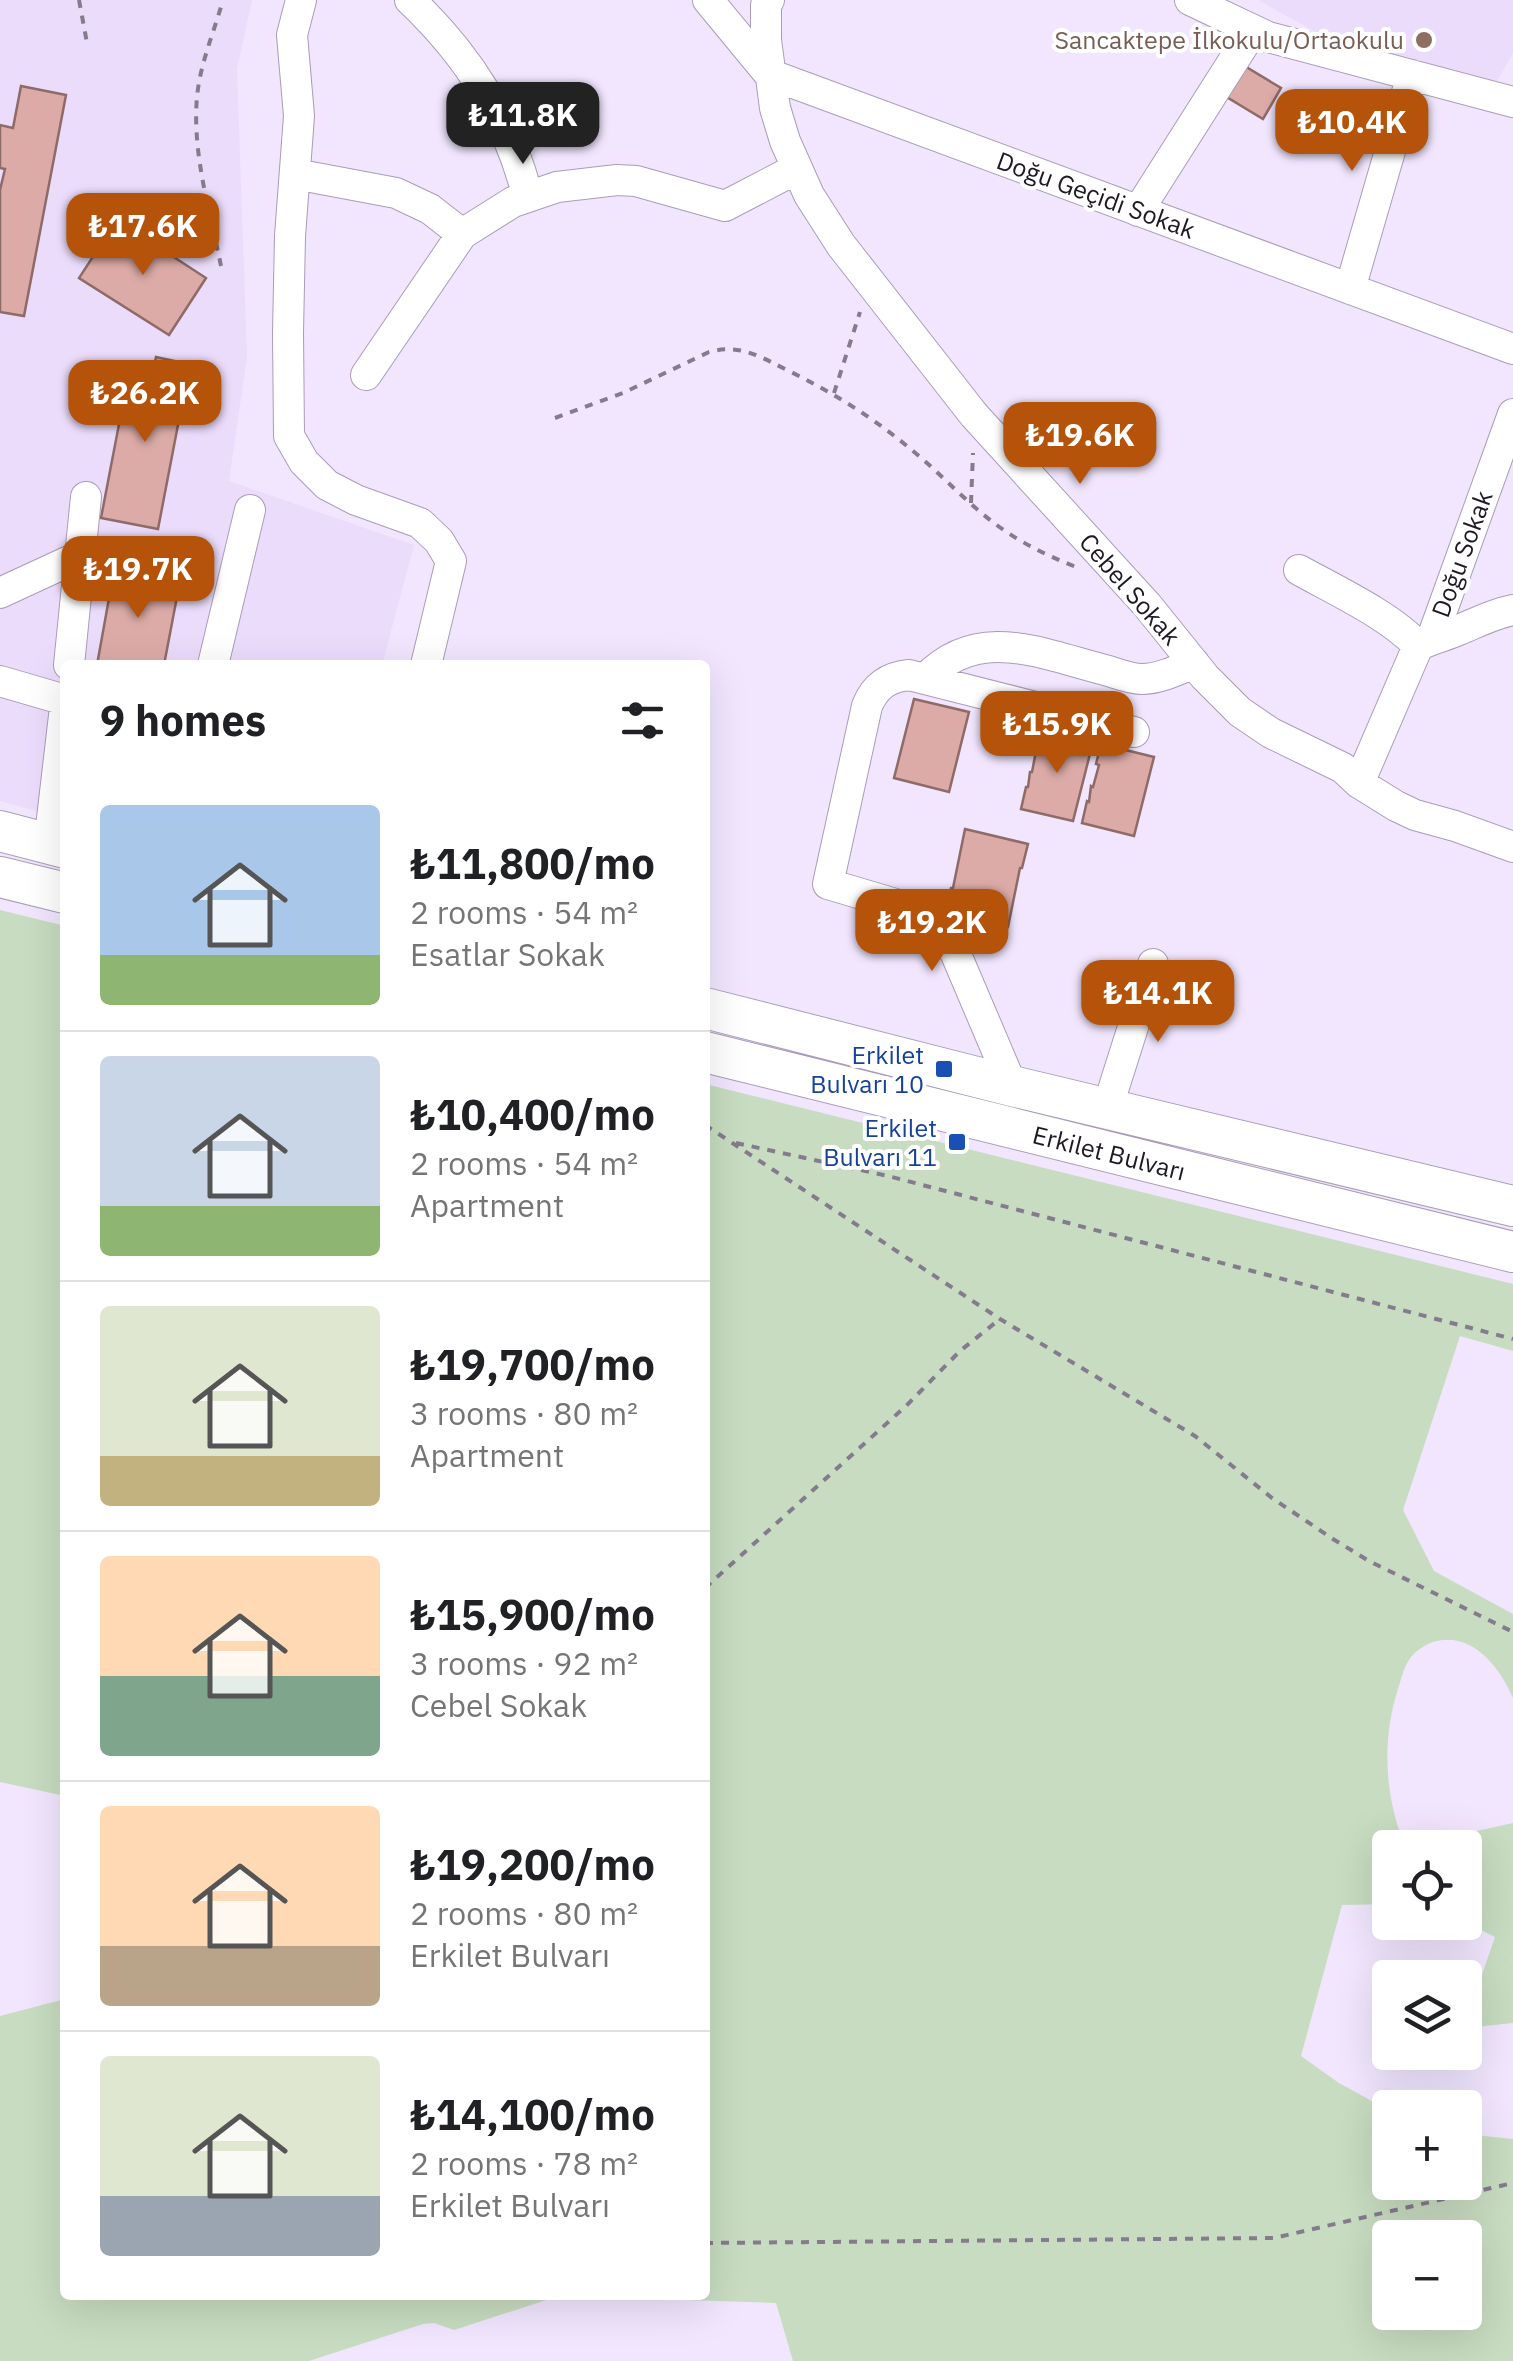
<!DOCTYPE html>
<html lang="en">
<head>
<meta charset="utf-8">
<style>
	body { margin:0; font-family:"IBM Plex Sans",sans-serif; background:#f6f6f6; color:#202124; height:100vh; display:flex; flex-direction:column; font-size:38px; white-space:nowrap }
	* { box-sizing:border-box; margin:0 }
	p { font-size:32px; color:#757577 }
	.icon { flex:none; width:55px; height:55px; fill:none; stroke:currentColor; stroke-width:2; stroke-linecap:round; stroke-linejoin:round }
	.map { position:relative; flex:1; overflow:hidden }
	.drawer { position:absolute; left:60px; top:660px; width:650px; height:1640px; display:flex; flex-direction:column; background:#fff; border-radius:10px; box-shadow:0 10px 40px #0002 }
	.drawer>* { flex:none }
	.buttons { position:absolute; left:1372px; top:1830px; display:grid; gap:20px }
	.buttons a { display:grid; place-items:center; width:110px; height:110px; border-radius:10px; background:#fff; box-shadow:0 10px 40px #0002; font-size:50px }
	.price { position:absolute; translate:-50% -85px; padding:0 22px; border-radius:20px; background:#b45309; color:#fff; font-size:32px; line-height:65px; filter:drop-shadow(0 2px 5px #0008) }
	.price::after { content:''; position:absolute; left:50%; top:60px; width:30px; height:22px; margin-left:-15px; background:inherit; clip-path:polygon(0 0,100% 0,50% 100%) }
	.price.on { background:#222; color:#fff }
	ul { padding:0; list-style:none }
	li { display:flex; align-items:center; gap:30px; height:250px; padding:0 40px }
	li+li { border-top:2px solid #e0e0e0 }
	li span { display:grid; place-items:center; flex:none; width:280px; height:200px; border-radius:10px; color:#555 }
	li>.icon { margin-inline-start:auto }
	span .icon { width:120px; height:120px; fill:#fffc; stroke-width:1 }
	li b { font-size:42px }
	h2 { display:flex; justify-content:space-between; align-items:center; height:120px; padding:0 40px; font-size:42px }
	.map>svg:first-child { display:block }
	.built { fill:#ebdcfb }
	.green { fill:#c7dcc0; fill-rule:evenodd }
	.building { fill:#dcaba7; stroke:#8d6b68; stroke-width:2.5 }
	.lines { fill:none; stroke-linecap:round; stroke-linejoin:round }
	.minor-casing { stroke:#aa9cb9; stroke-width:32 }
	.major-casing { stroke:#aa9cb9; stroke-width:42 }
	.path { stroke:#847b8d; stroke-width:4; stroke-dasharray:8 8; stroke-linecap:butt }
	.minor { stroke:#fff; stroke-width:30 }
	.major { stroke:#fff; stroke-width:40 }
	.education-dot { fill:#8d6e63; stroke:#fff; stroke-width:4 }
	.transit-dot { fill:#1a4fb4; stroke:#fff; stroke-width:4 }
	.labels { text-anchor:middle; stroke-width:8; stroke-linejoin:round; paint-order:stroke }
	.education-label { font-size:25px; fill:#785e54; stroke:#fff; text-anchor:end }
	.street-label { font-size:25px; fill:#1f1924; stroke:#fff }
	.transit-label { font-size:25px; fill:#164399; stroke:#fff; text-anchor:end }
</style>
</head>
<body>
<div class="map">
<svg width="1513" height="2361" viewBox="0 0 1513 2361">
	<rect width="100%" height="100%" fill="#f1e6fe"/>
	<path class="built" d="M0 0H252L237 69 247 357 229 481 414 545 382 665H65V819L0 801Z
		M1258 0H1513V53L1497 81 1356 50 1314 31Z"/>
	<path class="green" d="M0 910 65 926V1796L0 1782Z
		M705 1084 1513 1284V1351L1460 1336 1403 1510 1434 1571 1513 1614V1698C1500 1667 1471 1630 1433 1642 1424 1645 1414 1652 1409 1660 1403 1669 1401 1680 1398 1689 1381 1742 1385 1796 1405 1847L1513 1823V2023L1465 2028V2008L1471 2006 1495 1937 1465 1922V1848H1390V1904L1342 1905 1301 2056 1339 2083 1390 2111V2182H1465V2134L1513 2139V2361H793L776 2303 559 2296 454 2330 434 2323 423 2324 309 2361H0V2016L65 1999V2295H705ZM1390 2238H1465V2312H1390Z"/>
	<path class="building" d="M1238 62 1281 88 1263 119 1220 93Z
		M21 86 66 95 24 316 0 312V190L5 169 0 168V125L13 128Z
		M117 220 206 278 169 335 79 278Z
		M156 357 179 362 176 376 187 378 158 529 101 518 130 367 153 371Z
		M134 572 180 581 164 665H97L113 576 132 580Z
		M914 699 969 712 949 792 894 778Z
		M1040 730 1093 742 1073 821 1021 809 1026 787H1028L1030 772H1032Z
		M1101 744 1154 757 1134 836 1082 823 1087 801 1089 802 1091 786 1093 787 1099 765 1096 764Z
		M965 829 1028 844 1022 868H1020L1008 927 945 912 951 888H953Z"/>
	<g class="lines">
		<defs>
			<path id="minor" d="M301 0 292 35 299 116 290 236 288 333 289 436 304 462 327 485 356 500 420 523 439 541 451 561 426 665
				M410 0C470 57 507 117 528 197
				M708 0 769 74 1513 349
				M769 0 766 5V40L775 108 785 141 809 195 841 245 974 415 1147 605 1205 677 1240 712 1271 733 1343 768 1359 783 1396 806 1415 815 1455 826 1513 847
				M1190 0 1268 37 1513 102
				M295 174 396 193 430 209 462 234
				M1138 211 1253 30
				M1350 289 1412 75
				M366 375 462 234 513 202 557 187 617 180 636 181 725 206 796 169
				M1299 570C1335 590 1391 616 1418 646
				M0 593 80 556
				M1432 638 1513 414
				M1420 645C1433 638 1446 636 1459 630 1478 622 1493 614 1513 610
				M69 665 86 497
				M213 665 250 510
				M925 679C978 623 1041 654 1105 670 1116 673 1130 679 1142 679 1159 679 1178 670 1194 663
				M0 681 65 700
				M1359 783 1418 646
				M49 844 65 707
				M1012 1086 955 952 936 925 926 917 902 906 828 884 867 706C875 686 888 677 909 675L1134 732
				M1107 1109 1153 964"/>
			<path id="major" d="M0 831 65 848
				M0 877 65 893
				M705 1008 1012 1086 1513 1206
				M705 1052 1513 1252"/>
		</defs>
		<use href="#minor" class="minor-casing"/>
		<use href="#major" class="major-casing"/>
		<path class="path" d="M79 0 87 43
			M221 266C210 211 192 154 197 97 200 64 214 32 223 0
			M834 393 860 312
			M555 418 623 393 709 352C741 343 762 358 789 371 834 393 875 419 913 451 941 474 965 501 994 523 1019 542 1046 555 1076 567
			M971 503 973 453
			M705 1125 1000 1319 1195 1436 1272 1498 1333 1539 1369 1561 1513 1632
			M736 1143 888 1176 1513 1339
			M705 1588 907 1405 960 1351 1000 1319
			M705 2243 1274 2238 1513 2183"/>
		<use href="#minor" class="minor"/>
		<use href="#major" class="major"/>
	</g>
	<circle class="education-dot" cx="1424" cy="40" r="10"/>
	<g class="transit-dot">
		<rect x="934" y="1059" width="20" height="20" rx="5"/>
		<rect x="947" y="1132" width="20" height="20" rx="5"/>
	</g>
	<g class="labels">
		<g class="education-label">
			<text x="1404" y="49">Sancaktepe İlkokulu/Ortaokulu</text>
		</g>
		<g class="street-label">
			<text transform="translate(1096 195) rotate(20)" y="9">Doğu Geçidi Sokak</text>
			<text transform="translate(1462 554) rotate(-70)" y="9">Doğu Sokak</text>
			<text transform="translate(1130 589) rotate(49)" y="9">Cebel Sokak</text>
			<text transform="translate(1109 1153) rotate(14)" y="9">Erkilet Bulvarı</text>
		</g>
		<g class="transit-label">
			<text x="924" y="1064">Erkilet<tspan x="924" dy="29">Bulvarı 10</tspan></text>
			<text x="937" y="1137">Erkilet<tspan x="937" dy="29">Bulvarı 11</tspan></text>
		</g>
	</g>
</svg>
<div class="buttons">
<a><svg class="icon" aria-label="locate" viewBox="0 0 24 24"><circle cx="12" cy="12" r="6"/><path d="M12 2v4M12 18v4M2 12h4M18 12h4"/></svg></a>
<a><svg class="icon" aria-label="layers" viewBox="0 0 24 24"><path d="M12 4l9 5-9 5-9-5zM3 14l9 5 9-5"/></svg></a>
<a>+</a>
<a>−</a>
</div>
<b class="price on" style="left:523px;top:167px">₺11.8K</b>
<b class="price" style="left:1352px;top:174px">₺10.4K</b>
<b class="price" style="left:143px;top:278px">₺17.6K</b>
<b class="price" style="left:145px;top:445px">₺26.2K</b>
<b class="price" style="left:1080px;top:487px">₺19.6K</b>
<b class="price" style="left:138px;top:621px">₺19.7K</b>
<b class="price" style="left:1057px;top:776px">₺15.9K</b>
<b class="price" style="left:932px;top:974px">₺19.2K</b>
<b class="price" style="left:1158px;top:1045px">₺14.1K</b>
<section class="drawer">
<h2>9 homes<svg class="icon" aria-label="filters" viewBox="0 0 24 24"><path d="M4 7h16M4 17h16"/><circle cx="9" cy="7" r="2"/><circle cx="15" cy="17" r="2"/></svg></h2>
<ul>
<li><span style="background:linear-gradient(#a9c7e8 75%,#8fb573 0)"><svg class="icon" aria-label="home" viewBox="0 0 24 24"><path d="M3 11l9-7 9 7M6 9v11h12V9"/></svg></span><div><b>₺11,800/mo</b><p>2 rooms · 54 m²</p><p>Esatlar Sokak</p></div></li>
<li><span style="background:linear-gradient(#c9d6e8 75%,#8fb573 0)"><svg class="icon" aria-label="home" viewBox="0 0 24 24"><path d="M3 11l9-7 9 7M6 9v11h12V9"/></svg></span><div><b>₺10,400/mo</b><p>2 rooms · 54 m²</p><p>Apartment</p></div></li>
<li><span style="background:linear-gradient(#dfe7d0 75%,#c2b280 0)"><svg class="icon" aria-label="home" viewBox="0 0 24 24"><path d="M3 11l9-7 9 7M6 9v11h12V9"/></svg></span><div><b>₺19,700/mo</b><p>3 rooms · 80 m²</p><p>Apartment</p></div></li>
<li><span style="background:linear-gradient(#ffd9b3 60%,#7fa58c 0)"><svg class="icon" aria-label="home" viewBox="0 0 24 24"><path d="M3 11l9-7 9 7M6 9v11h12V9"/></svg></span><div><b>₺15,900/mo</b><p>3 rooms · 92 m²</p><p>Cebel Sokak</p></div></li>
<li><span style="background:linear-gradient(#ffd9b3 70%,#b9a48a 0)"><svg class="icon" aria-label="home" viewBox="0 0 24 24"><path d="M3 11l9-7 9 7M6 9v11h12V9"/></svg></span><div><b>₺19,200/mo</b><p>2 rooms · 80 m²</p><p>Erkilet Bulvarı</p></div></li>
<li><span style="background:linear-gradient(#dfe7d0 70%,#9aa5b1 0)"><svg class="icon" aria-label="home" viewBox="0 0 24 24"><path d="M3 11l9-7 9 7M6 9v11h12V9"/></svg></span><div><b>₺14,100/mo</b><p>2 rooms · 78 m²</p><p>Erkilet Bulvarı</p></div></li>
</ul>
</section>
</div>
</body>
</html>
